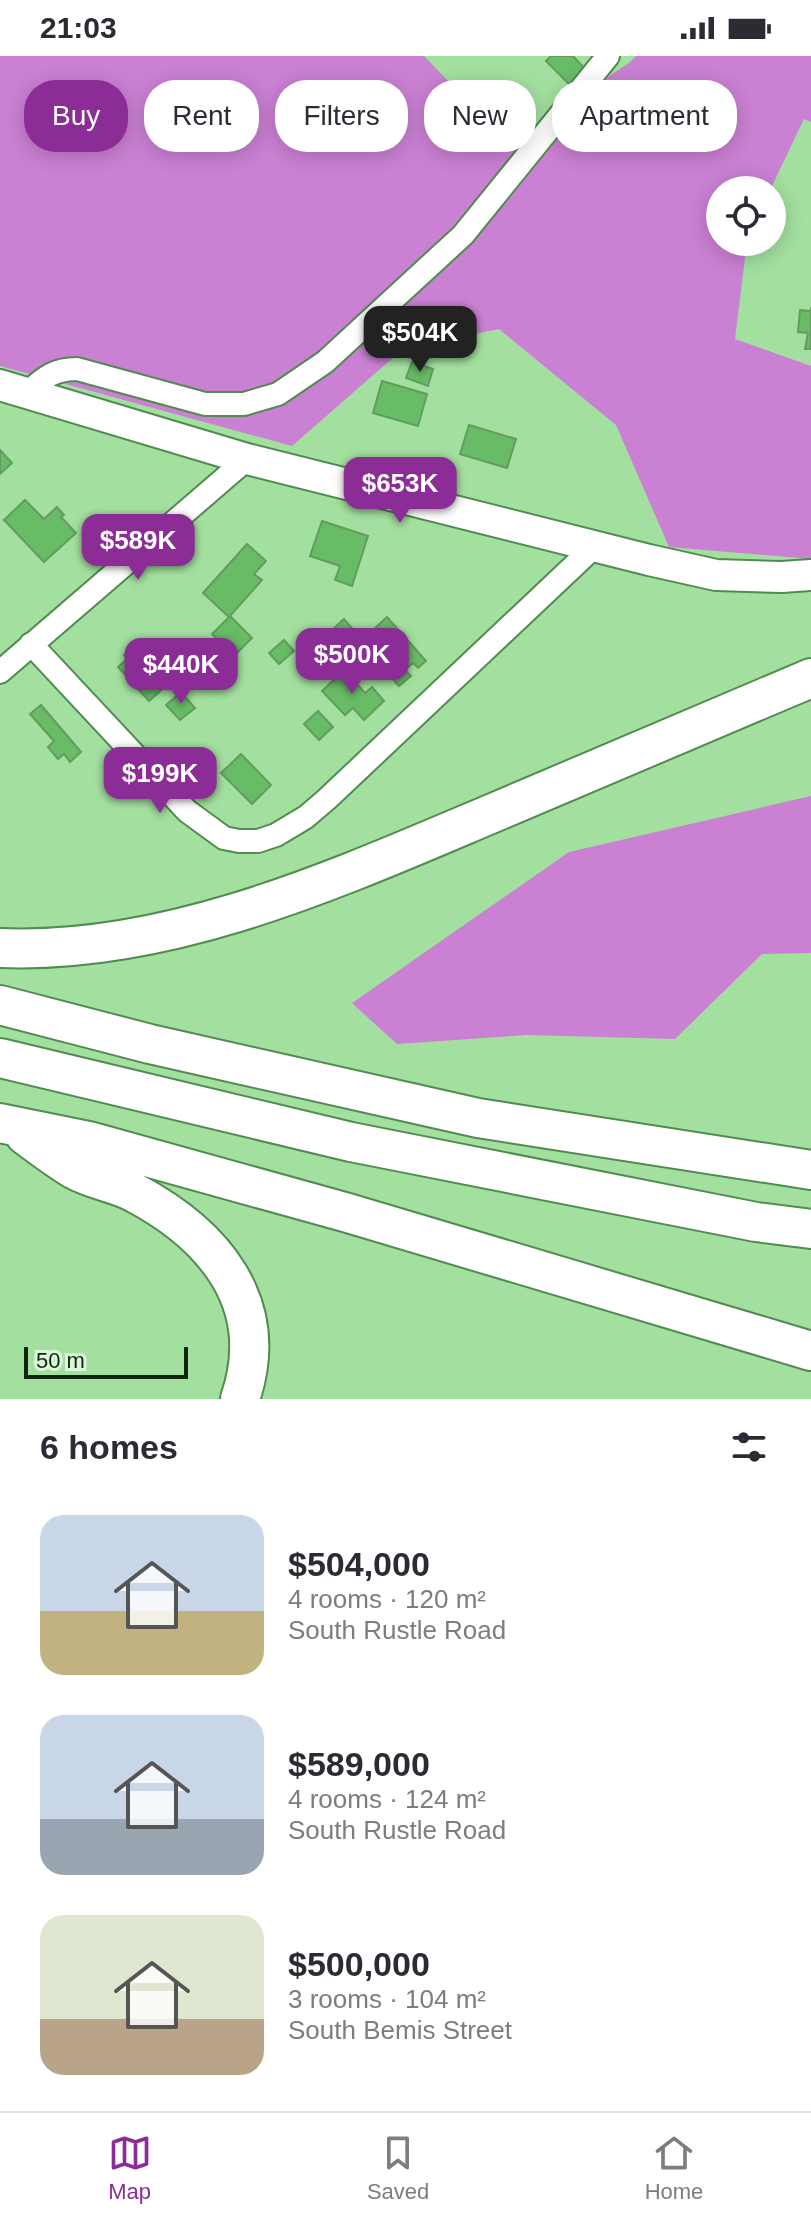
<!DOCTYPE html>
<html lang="en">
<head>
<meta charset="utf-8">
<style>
	body { margin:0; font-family:Helvetica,sans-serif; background:#f7f7f7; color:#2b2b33; height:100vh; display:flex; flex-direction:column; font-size:30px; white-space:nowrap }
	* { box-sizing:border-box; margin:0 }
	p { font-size:26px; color:#7c7c81 }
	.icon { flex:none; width:44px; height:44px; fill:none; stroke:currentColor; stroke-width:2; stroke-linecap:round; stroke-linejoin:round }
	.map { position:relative; height:1343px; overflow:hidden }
	.drawer { display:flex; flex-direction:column; background:#fff; flex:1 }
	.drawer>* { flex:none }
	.banner { position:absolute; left:24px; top:24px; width:764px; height:72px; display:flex; gap:16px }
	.tools { position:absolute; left:706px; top:120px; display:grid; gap:16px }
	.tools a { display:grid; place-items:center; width:80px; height:80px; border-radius:50%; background:#fff; box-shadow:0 4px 20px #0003; font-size:40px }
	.scale { position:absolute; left:24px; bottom:20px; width:164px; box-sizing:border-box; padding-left:8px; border:4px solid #0f270f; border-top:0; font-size:22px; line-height:28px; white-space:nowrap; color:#0f270f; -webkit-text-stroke:6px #d9f8d7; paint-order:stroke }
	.price { position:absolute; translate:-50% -68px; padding:0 18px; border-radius:16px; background:#8c2d97; color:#fff; font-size:26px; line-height:52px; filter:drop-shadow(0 2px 4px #0008) }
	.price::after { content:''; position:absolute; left:50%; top:48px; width:24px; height:18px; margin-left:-12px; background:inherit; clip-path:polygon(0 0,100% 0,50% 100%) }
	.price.current { background:#222; color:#fff }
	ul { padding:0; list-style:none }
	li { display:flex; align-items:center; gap:24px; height:200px; padding:0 40px }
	li span { display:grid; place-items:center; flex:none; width:224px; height:160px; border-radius:24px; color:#555 }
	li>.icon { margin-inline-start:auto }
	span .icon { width:96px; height:96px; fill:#fffc; stroke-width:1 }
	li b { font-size:34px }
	h2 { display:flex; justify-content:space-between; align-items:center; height:96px; padding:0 40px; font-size:34px }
	.chip { padding:0 28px; border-radius:32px; background:#fff; box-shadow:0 4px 20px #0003; font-size:28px; line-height:72px }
	.chip.current { background:#8c2d97; color:#fff }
	.status { display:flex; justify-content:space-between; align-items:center; height:56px; padding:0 40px; background:#fff; direction:ltr }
	.status svg { height:22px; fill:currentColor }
	.menu { display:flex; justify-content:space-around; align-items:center; height:112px; border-top:2px solid #e1e1e2; background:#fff; font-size:22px; color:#7c7c81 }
	.menu a { display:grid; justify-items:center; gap:4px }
	.menu .current { color:#8c2d97 }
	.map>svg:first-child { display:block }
	.green { fill:#ca80d3 }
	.building { fill:#68bc65; stroke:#629c5f; stroke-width:2 }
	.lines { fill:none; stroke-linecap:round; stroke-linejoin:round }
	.street-casing { stroke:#518b4f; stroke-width:26 }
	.secondary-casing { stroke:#518b4f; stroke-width:34 }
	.highway-casing { stroke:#518b4f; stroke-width:42 }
	.street { stroke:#fff; stroke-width:22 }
	.secondary { stroke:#fff; stroke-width:30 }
	.highway { stroke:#fff; stroke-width:38 }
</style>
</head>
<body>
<div class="status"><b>21:03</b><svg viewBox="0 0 49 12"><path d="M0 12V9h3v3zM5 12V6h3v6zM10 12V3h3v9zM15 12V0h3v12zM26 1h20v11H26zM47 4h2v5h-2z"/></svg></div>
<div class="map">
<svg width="811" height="1343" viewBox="0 0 811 1343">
	<rect width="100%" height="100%" fill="#a3e09f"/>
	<path class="green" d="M0 0H424L508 87 629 7 636 0H811V66L804 63 770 134H720V186H747L735 283 811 310V503L669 491 616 369 499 273 403 293 292 390 0 310Z
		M811 740V897L762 898 675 983 527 979 397 988 352 947 569 796Z"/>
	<path class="building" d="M551 0H573L587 15 572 31 546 5Z
		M811 251V293H805L808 277 798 276 800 254 811 255Z
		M412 306 433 313 428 330 406 322Z
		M382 325 427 338 418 370 373 357Z
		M469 369 516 383 507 412 460 398Z
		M0 394 12 407 0 418Z
		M25 444 44 463 57 451 64 459 61 461 76 477 44 506 4 464Z
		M322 465 368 480 352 530 335 524 340 510 310 500Z
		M247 488 266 505 254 518 262 524 229 561 203 537Z
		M230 560 252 582 234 600 212 578Z
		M387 561 426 605 418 612 413 607 405 614 411 620 399 630 367 594 359 602 333 573 344 563 362 584Z
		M284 584 294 595 279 608 269 597Z
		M133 590 167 629 149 645 118 611 127 603 124 599Z
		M344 614 365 637 372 631 384 645 364 664 353 652 345 659 322 635Z
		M181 636 195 652 180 664 166 649Z
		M41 649 81 696 70 706 64 698 58 703 48 691 54 685 30 658Z
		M318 655 333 671 319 684 304 668Z
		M241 698 271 729 252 748 221 717Z"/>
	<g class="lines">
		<defs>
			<path id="street" d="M29 336C44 321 55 313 77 313L205 348H244L278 338 325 306 463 179 608 0
				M31 588 187 755 224 782 239 785H258L276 779 306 761 327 743 596 489
				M0 616 247 403"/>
			<path id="secondary" d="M0 329 247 403 649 504 716 519 782 521 811 519"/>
			<path id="highway" d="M0 892C170 899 339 822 493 757 599 712 705 667 811 622
				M0 949 150 988 478 1062 811 1114
				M0 1002 351 1086 756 1166 811 1173
				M0 1067 89 1085 348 1157 811 1295
				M25 1079C41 1091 58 1104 75 1114 93 1124 115 1127 133 1136 213 1178 273 1247 240 1343"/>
		</defs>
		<use href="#street" class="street-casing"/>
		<use href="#secondary" class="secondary-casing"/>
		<use href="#highway" class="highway-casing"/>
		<use href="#street" class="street"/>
		<use href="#secondary" class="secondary"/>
		<use href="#highway" class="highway"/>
	</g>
</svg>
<div class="tools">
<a><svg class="icon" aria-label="locate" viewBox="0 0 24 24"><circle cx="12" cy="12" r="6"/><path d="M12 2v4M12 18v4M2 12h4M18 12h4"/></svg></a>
</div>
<div class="scale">50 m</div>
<b class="price current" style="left:420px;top:318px">$504K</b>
<b class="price" style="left:400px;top:469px">$653K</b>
<b class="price" style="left:138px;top:526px">$589K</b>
<b class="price" style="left:352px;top:640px">$500K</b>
<b class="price" style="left:181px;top:650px">$440K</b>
<b class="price" style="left:160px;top:759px">$199K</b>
<div class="banner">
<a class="chip current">Buy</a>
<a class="chip">Rent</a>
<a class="chip">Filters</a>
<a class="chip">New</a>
<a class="chip">Apartment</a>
</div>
</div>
<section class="drawer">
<h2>6 homes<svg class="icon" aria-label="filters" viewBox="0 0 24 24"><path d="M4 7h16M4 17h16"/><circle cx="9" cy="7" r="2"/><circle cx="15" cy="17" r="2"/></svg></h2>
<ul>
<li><span style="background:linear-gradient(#c9d6e8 60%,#c2b280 0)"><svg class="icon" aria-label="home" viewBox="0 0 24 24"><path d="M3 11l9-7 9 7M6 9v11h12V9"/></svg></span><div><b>$504,000</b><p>4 rooms · 120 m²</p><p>South Rustle Road</p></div></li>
<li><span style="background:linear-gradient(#c9d6e8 65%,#9aa5b1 0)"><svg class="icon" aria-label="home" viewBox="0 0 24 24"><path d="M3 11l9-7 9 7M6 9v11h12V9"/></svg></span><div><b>$589,000</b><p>4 rooms · 124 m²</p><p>South Rustle Road</p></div></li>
<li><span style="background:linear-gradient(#dfe7d0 65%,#b9a48a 0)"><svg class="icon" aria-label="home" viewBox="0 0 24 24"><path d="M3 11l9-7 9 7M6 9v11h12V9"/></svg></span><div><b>$500,000</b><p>3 rooms · 104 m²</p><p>South Bemis Street</p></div></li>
</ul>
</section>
<nav class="menu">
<a class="current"><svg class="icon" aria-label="map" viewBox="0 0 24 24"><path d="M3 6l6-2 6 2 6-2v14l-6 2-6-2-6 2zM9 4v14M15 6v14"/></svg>Map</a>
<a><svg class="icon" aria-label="saved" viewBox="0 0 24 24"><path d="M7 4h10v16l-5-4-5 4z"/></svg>Saved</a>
<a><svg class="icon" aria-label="home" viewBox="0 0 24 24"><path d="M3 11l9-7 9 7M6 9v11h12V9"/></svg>Home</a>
</nav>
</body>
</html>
